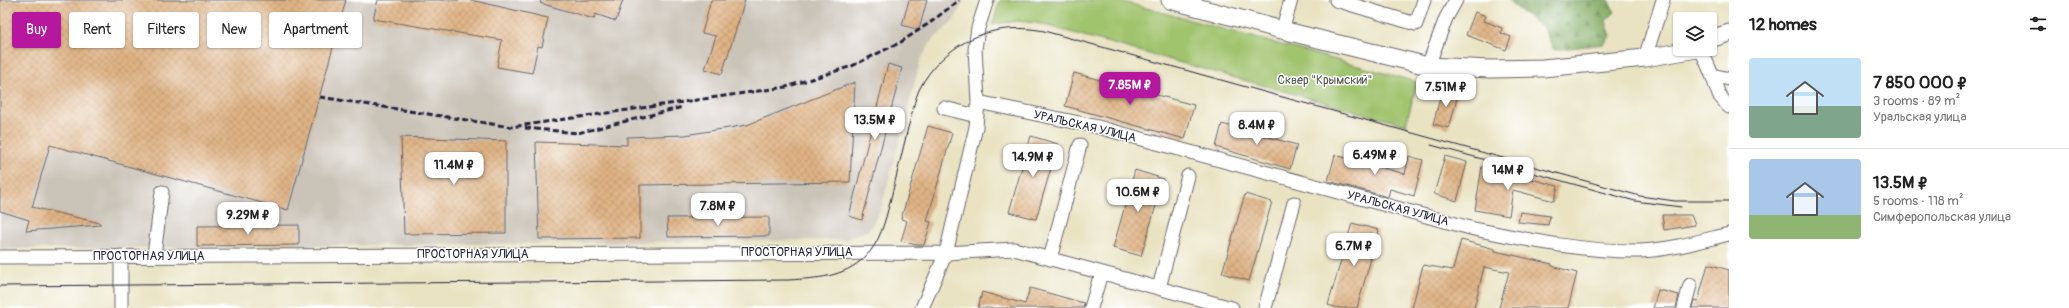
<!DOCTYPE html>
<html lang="en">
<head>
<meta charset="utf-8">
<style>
	body { margin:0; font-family:Pangolin,sans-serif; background:#f2f2f2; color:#222; height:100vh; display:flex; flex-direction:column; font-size:15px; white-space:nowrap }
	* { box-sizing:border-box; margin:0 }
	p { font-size:13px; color:#767676 }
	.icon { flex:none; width:22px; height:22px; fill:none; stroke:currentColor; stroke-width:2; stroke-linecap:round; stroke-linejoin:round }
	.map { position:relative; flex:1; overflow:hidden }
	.drawer { display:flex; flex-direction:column; background:#fff; width:340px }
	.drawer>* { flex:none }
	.top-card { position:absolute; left:12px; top:12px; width:380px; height:36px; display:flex; gap:8px }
	.controls { position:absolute; left:1673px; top:12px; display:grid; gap:8px }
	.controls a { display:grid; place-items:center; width:44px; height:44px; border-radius:4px; background:#fff; box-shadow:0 1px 3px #0004; font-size:20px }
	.price { position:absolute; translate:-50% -34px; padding:0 9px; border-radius:8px; background:#fff; color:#222; font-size:13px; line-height:26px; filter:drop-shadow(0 1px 2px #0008) }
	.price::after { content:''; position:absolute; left:50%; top:24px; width:12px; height:9px; margin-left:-6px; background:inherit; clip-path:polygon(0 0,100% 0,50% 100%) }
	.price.on { background:#b5179e; color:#fff }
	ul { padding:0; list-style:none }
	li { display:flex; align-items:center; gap:12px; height:100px; padding:0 20px }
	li+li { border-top:1px solid #e0e0e0 }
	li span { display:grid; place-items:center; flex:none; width:112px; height:80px; border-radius:4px; color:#555 }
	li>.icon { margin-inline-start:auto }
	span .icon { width:48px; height:48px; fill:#fffc; stroke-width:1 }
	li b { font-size:17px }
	h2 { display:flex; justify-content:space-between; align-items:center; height:48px; padding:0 20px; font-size:17px }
	.chip { padding:0 14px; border-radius:4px; background:#fff; box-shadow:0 1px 3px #0004; font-size:14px; line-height:36px }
	.chip.on { background:#b5179e; color:#fff }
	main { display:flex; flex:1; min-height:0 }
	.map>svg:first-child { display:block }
	.industrial { fill:#cac3b8 }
	.green { fill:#a0c36d; stroke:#617254 }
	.forest { fill:url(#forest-firs); stroke:#51664e }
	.building { fill:url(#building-cross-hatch) }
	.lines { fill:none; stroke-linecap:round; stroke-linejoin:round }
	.minor-casing { stroke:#68666a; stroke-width:15 }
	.major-casing { stroke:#68666a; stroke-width:19 }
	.minor { stroke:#fff; stroke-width:13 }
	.major { stroke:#fff; stroke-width:17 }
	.tram { stroke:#22223b; stroke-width:1 }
	.rail { stroke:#22223b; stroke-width:3; stroke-dasharray:6 3; stroke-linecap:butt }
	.labels { text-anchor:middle; stroke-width:3; stroke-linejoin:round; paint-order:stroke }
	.park-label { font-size:12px; fill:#4e5a4c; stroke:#fff }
	.street-label { font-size:12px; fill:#22223b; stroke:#fff }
</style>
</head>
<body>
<main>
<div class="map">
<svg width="1729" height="308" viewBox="0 0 1729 308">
	<defs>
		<pattern id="forest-firs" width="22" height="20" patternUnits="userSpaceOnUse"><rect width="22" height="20" fill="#80a960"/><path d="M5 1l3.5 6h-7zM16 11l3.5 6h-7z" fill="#688950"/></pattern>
		<pattern id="building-cross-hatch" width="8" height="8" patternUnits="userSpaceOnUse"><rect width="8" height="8" fill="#dfb384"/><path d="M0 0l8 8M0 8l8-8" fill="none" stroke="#bf9a73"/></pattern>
	</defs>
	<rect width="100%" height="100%" fill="#fff"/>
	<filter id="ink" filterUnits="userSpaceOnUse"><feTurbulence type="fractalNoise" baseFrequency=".025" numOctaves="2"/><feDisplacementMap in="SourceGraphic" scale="8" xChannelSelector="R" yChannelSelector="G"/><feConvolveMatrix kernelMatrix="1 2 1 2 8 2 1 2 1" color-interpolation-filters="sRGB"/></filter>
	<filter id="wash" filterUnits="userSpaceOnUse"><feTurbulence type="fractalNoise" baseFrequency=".012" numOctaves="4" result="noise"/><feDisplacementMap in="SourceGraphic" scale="16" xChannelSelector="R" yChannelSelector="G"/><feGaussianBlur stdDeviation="0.9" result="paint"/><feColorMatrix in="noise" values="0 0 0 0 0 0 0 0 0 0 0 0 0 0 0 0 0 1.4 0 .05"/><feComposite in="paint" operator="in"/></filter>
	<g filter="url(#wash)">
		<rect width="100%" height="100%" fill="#e9e3c2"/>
		<path class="industrial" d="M0 0H964L954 20 931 42 921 59 881 209 869 230 845 240 0 249Z"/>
		<path class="green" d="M1000 0H1117L1417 82 1406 125 1037 23 1017 21 992 25Z"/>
		<path class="forest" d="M1510 0H1608L1615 12 1606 21 1611 36 1604 44 1554 50 1544 29 1512 4Z"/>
		<g id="blocks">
			<path class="building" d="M0 0H346L288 210 50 145 32 207 100 223V225L26 231 29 220 0 211Z
				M378 0H471L548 18 542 47 538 46 532 73 497 67 502 40 373 19Z
				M541 0H623L616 21 595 14 594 19 540 3Z
				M711 0H745L722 74 705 69 716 36 702 33Z
				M909 0H927L919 30 902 25Z
				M1475 12 1486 16 1484 21 1502 28 1501 33 1511 37 1506 50 1466 35Z
				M888 64 902 68 862 220 849 216Z
				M1074 73 1194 105 1185 139 1065 106Z
				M855 82 850 182 640 185V238L539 239 536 142 627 145V137L685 135 747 125Z
				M1443 87 1459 91 1449 128 1433 124Z
				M1222 124 1297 145 1290 169 1216 147Z
				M928 126 952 133 927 221 931 222 924 245H916L901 241 907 221 901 219Z
				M1031 136 1058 144 1036 219 1009 212Z
				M401 137 506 141V233L404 234Z
				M1335 155 1405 174 1409 156 1423 160 1414 196 1390 189 1388 197 1328 181Z
				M1445 156 1467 162 1457 201 1434 194Z
				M1482 166 1558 186 1554 201 1513 190 1509 216 1475 210Z
				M1135 170 1164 179 1141 256 1113 248Z
				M1245 194 1272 202 1249 281 1222 273Z
				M1520 212 1550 216 1548 225 1518 222Z
				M1662 215H1691L1695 225 1664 230Z
				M769 217V236L668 237 667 218Z
				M1352 223 1379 230 1357 308H1338L1328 305Z
				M299 225V245L197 246V226Z
				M1461 240 1495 249V251L1552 264V266L1577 273 1568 308H1499L1509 272 1484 267 1474 308H1412L1423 265 1453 270Z
				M1708 264 1729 270V308H1692L1694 300 1698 301Z
				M1030 288 1084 303 1083 308H978L982 292 1025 304Z
				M1658 290 1679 295 1676 308H1653Z"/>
		</g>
	</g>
	<g filter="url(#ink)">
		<use href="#blocks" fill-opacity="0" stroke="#68666a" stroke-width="1"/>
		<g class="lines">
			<defs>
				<path id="minor" d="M1336 0 1416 24 1424 0
					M1284 24 1291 0
					M1701 49 1712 75 1729 79
					M1645 58 1663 0
					M1428 66 1446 18 1456 0
					M1712 75 1719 95 1729 107
					M978 102 1094 126 1474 229C1528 240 1584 252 1640 251 1670 250 1700 241 1729 234
					M944 108 977 116
					M154 255 162 192
					M121 256V308
					M0 257 946 253 1014 249 1232 308
					M1050 259 1080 145
					M1159 288 1188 176
					M922 308 946 253 976 127 978 102 975 49 978 28 987 0
					M1091 308 1101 273
					M1265 308 1294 203
					M1684 308 1690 285"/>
				<path id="major" d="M1170 0 1282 30 1428 66 1490 69 1543 68 1645 58 1697 49
					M1710 39 1729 33"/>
			</defs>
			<use href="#minor" class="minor-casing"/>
			<use href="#major" class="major-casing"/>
			<use href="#minor" class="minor"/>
			<use href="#major" class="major"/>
			<path class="tram" d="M1431 145 1635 201 1681 207
				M0 286 789 280C817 278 843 278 865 257 880 243 885 221 890 202 896 178 902 153 908 128 912 115 914 100 920 88 930 68 948 51 967 41 991 28 1018 26 1044 31L1640 196 1675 201H1729"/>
			<path class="rail" d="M320 97 511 127 786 87 852 66 901 42 931 22 959 0
				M525 128 578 133 683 107"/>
		</g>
	</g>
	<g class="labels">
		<g class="park-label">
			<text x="1325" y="84">Сквер "Крымский"</text>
		</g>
		<g class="street-label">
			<text transform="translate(1085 126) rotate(13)" y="4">УРАЛЬСКАЯ УЛИЦА</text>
			<text transform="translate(1398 208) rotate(15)" y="4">УРАЛЬСКАЯ УЛИЦА</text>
			<text x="797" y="256">ПРОСТОРНАЯ УЛИЦА</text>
			<text x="473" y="258">ПРОСТОРНАЯ УЛИЦА</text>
			<text x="149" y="260">ПРОСТОРНАЯ УЛИЦА</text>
		</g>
	</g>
</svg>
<div class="controls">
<a><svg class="icon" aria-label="layers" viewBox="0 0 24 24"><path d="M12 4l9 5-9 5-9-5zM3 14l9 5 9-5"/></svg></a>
</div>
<b class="price on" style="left:1130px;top:106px">7.85M ₽</b>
<b class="price" style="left:1446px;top:108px">7.51M ₽</b>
<b class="price" style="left:875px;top:141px">13.5M ₽</b>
<b class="price" style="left:1257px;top:146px">8.4M ₽</b>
<b class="price" style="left:1375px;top:176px">6.49M ₽</b>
<b class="price" style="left:1033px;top:178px">14.9M ₽</b>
<b class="price" style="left:454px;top:186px">11.4M ₽</b>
<b class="price" style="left:1508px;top:191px">14M ₽</b>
<b class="price" style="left:1138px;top:213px">10.6M ₽</b>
<b class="price" style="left:718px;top:227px">7.8M ₽</b>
<b class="price" style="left:248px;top:236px">9.29M ₽</b>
<b class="price" style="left:1354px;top:267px">6.7M ₽</b>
<div class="top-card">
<a class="chip on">Buy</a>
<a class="chip">Rent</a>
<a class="chip">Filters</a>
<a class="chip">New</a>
<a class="chip">Apartment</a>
</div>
</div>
<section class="drawer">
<h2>12 homes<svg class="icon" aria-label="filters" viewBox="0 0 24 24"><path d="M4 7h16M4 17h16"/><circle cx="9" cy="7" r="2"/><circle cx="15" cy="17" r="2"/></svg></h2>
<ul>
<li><span style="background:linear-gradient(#bfe0f5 60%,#7fa58c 0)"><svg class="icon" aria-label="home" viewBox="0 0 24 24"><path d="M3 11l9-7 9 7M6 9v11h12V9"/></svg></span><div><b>7 850 000 ₽</b><p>3 rooms · 89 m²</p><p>Уральская улица</p></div></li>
<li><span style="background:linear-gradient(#a9c7e8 70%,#8fb573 0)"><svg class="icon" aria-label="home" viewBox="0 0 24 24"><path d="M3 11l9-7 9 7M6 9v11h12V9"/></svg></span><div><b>13.5M ₽</b><p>5 rooms · 118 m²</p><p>Симферопольская улица</p></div></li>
</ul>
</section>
</main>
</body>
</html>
